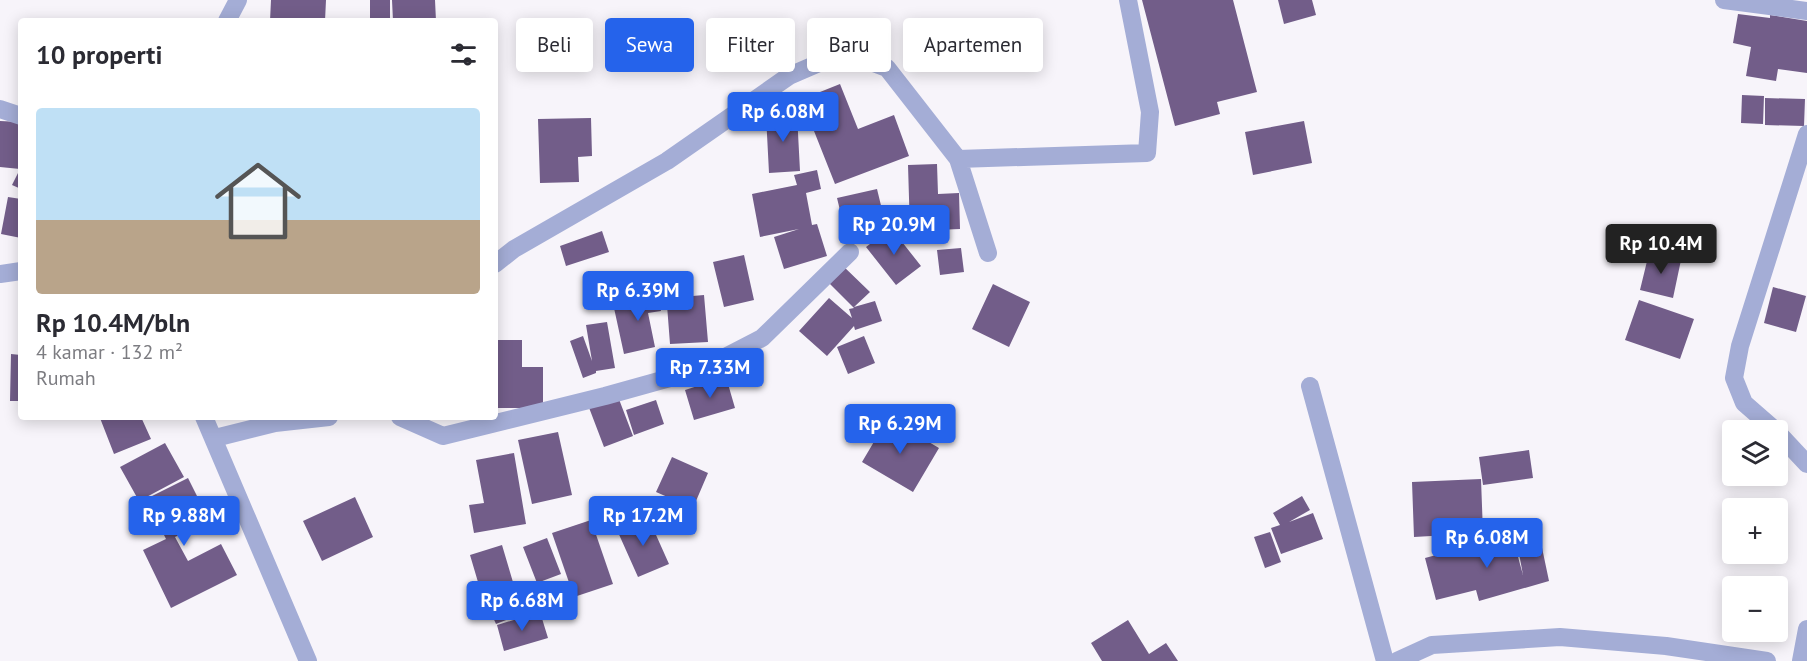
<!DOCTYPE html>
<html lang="id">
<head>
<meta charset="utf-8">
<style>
	body { margin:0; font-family:"PT Sans",sans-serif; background:#f7f7f7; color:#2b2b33; height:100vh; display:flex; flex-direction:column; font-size:22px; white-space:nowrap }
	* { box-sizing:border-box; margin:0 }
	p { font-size:20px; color:#7c7c81 }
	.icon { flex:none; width:33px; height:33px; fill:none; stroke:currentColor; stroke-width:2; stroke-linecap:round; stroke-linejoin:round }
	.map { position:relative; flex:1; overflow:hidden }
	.side { position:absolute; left:18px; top:18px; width:480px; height:402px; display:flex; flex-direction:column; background:#fff; border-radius:6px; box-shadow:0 3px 15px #0003 }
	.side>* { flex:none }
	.hud { position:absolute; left:516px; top:18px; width:570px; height:54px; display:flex; gap:12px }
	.controls { position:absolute; left:1722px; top:420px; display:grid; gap:12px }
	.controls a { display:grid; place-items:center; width:66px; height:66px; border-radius:6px; background:#fff; box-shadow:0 3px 15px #0003; font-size:30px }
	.price { position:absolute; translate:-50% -51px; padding:0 14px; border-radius:6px; background:#2563eb; color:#fff; font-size:20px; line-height:39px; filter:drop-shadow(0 2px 3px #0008) }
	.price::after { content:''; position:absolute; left:50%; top:36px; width:18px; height:14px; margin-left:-9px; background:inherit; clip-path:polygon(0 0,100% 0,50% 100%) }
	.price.current { background:#222; color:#fff }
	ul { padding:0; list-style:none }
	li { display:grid; align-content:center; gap:12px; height:318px; padding:0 18px }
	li+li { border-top:2px solid #e1e1e2 }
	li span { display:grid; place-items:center; height:186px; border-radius:6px; color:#555 }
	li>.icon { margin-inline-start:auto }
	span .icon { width:108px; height:108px; fill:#fffc; stroke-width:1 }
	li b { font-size:26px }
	h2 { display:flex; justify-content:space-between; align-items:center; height:72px; padding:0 18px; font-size:26px }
	.chip { padding:0 21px; border-radius:6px; background:#fff; box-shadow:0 3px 15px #0003; font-size:21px; line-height:54px }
	.chip.current { background:#2563eb; color:#fff }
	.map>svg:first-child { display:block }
	.building { fill:#725d89 }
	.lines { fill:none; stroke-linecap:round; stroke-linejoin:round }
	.minor { stroke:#a4add6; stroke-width:18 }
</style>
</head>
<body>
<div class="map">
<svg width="1807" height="661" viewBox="0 0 1807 661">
	<rect width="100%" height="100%" fill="#f7f4fa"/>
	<path class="building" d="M271 0H326L325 21H270Z
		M370 0H390V19H370Z
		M392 0H435L436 21H393Z
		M1142 0H1233L1257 92 1217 102 1220 114 1175 126Z
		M1278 0H1312L1316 15 1284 24Z
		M1738 14 1770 18V15L1807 21V73L1778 69 1776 81 1746 76 1751 47 1733 43Z
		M762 20 771 58 736 67 727 29Z
		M946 20 955 59 930 64 921 26Z
		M840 84 858 129 894 115 909 156 835 184 814 131 832 123 820 92Z
		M1742 95 1764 96 1763 124 1741 123Z
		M1765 98 1805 99 1804 126 1765 125Z
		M797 114 800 171 769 173 766 115Z
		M591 118 592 156 578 157 579 182 540 183 538 119Z
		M0 121 21 122V189L12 185 20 169 0 167Z
		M1304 121 1312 163 1253 175 1245 132Z
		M937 164 938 194 959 193 960 229 910 231 908 165Z
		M817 170 821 189 806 193 812 225 817 224 827 256 784 269 774 237 799 229 760 237 752 194 797 185 794 175Z
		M877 189 886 226 846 235 837 198Z
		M8 197 21 199V238L1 234Z
		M891 228 921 266 896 285 866 247Z
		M602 231 609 252 566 266 560 246Z
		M961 248 964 272 940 275 937 250Z
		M1649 253 1681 260 1673 298 1640 290Z
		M744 255 754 300 724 307 713 262Z
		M841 264 870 292 854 307 875 301 882 321 855 330 854 326 827 356 799 331 829 298 852 318 849 309 854 308 826 280Z
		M680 278 681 297 704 295 708 342 670 344 665 279Z
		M993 284 1030 302 1009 347 972 329Z
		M657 287 661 311 648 313 655 347 624 354 614 308 644 301 642 290Z
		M1773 287 1806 296 1796 332 1764 323Z
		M1639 300 1694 319 1680 359 1625 340Z
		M607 322 615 368 596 371V373L583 378 570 341 583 336 592 361 586 325Z
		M864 336 875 363 848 374 837 347Z
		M496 340H522V367H543V408H496Z
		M11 354 21 355V401H10Z
		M726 377 735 408 694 420 685 390Z
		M617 394 633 436 604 447 588 405Z
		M656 400 664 424 634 435 626 410Z
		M141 417 151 439 114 454 100 418Z
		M888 418 939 448 913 492 862 462Z
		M558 432 572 495 532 504 518 440Z
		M165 443 184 477 139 501 120 467Z
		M1529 450 1533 478 1483 485 1479 457Z
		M514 453 526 524 474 533 469 505 484 503 476 460Z
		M672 457 708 473 693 508 656 492Z
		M188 478 209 520 175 537 188 561 221 544 237 575 171 608 143 550 166 539 146 499Z
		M1481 479 1483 533 1414 537 1412 482Z
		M1302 496 1310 510 1289 522 1313 513 1323 539 1281 554 1271 528 1280 525 1273 513Z
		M355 497 373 537 322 561 303 521Z
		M648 517 669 564 638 577 617 530Z
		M591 520 613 584 574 597 552 533Z
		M1270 532 1281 562 1265 568 1254 537Z
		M1512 535 1523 575 1518 548 1541 543 1549 581 1479 601 1476 590 1436 600 1425 558Z
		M547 538 561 574 537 583 523 547Z
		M502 545 515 589 483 599 470 555Z
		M527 587 536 608 496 624 487 604Z
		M540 612 548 638 504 651 497 625Z
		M1128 620 1149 654 1166 643 1178 661H1102L1091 643Z"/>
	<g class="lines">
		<path class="minor" d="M1724 0 1807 11
			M227 21 238 0
			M0 109 21 116
			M958 159 988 253
			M495 264 514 249 667 161 789 76 826 60 858 57 887 68 958 159 1147 153 1150 112 1128 0
			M0 274 21 271
			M1310 386 1385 661
			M204 417 308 661
			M400 417 443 436 605 396 702 369 762 338 850 252
			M1775 430 1744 403 1734 378 1740 346 1807 134
			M1778 433 1807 464
			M215 438 275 423 329 417
			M1397 661 1432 645 1560 637 1666 646 1767 661
			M1801 661 1807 629"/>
	</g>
</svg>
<div class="controls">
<a><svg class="icon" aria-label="layers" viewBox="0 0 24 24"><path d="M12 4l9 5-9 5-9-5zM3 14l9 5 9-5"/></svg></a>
<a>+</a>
<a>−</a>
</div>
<b class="price" style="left:783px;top:143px">Rp 6.08M</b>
<b class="price" style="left:894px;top:256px">Rp 20.9M</b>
<b class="price current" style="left:1661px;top:275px">Rp 10.4M</b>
<b class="price" style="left:638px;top:322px">Rp 6.39M</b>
<b class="price" style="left:710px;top:399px">Rp 7.33M</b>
<b class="price" style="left:900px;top:455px">Rp 6.29M</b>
<b class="price" style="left:184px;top:547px">Rp 9.88M</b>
<b class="price" style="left:643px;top:547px">Rp 17.2M</b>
<b class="price" style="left:1487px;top:569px">Rp 6.08M</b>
<b class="price" style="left:522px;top:632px">Rp 6.68M</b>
<div class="hud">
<a class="chip">Beli</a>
<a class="chip current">Sewa</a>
<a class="chip">Filter</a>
<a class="chip">Baru</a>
<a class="chip">Apartemen</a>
</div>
<section class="side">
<h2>10 properti<svg class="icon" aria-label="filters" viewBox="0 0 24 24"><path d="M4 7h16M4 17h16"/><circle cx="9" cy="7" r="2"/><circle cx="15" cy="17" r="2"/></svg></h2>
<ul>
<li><span style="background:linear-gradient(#bfe0f5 60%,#b9a48a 0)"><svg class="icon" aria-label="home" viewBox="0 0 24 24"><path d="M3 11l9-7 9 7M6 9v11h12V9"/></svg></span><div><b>Rp 10.4M/bln</b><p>4 kamar · 132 m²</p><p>Rumah</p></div></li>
</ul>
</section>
</div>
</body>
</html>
